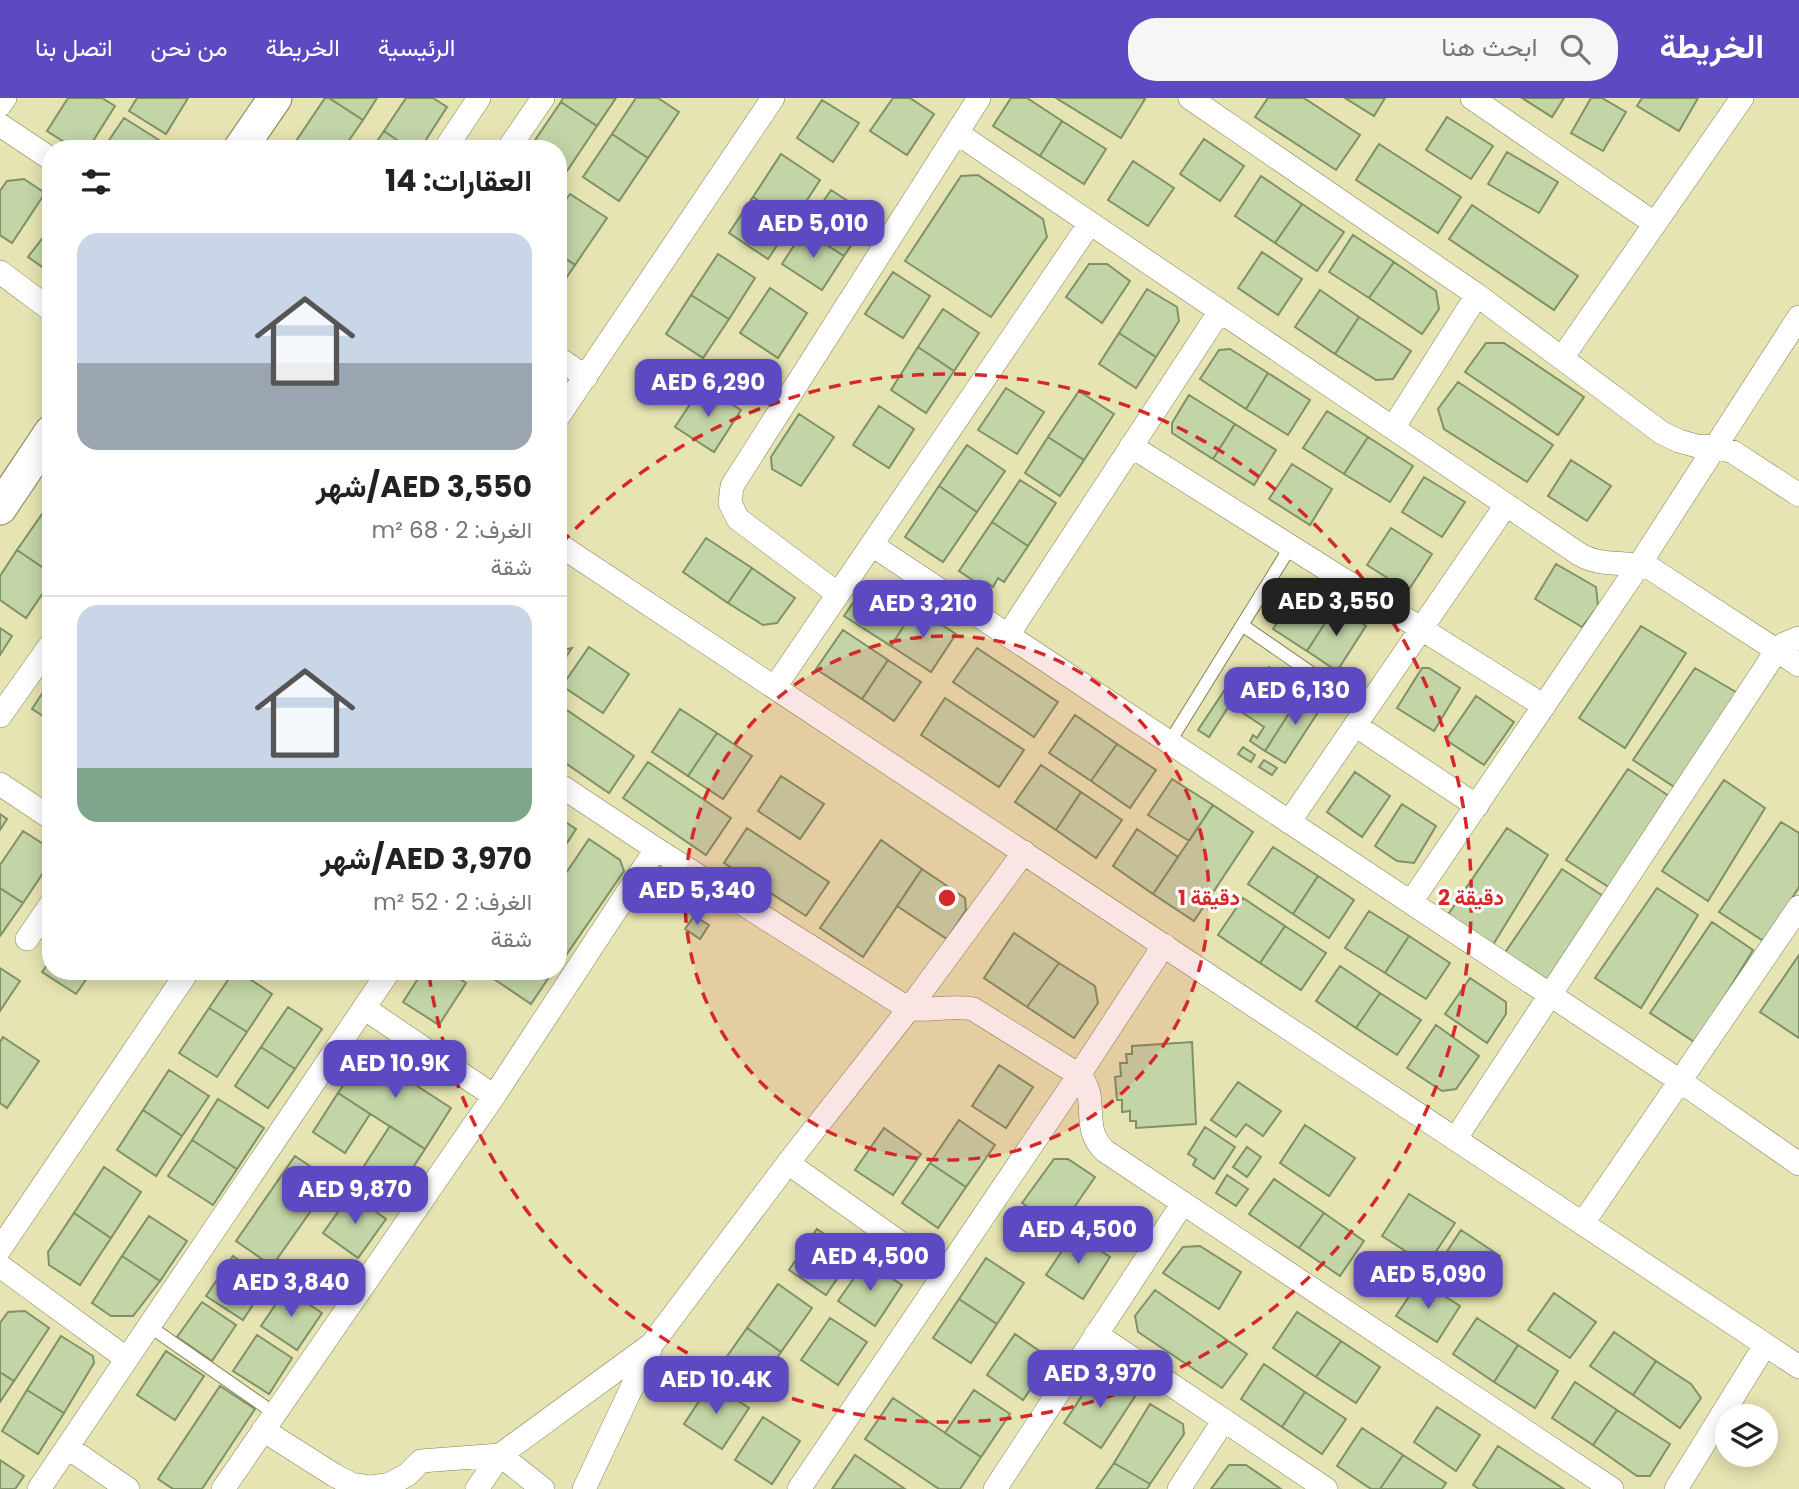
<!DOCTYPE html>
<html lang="ar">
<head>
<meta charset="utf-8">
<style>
	body { margin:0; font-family:Poppins,Vazirmatn,sans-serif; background:#f6f6f6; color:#222; direction:rtl; height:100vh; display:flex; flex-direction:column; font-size:26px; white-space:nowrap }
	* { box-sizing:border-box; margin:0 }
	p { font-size:23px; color:#767676 }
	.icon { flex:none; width:38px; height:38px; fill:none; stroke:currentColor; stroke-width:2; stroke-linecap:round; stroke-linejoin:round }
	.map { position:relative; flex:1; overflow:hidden; direction:ltr }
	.sheet { position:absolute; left:42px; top:42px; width:525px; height:840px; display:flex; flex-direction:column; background:#fff; border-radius:28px; box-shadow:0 4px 18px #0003; direction:rtl }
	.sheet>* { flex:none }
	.controls { position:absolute; left:1715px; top:1306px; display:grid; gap:14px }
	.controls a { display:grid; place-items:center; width:63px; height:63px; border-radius:50%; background:#fff; box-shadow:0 4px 18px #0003; font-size:35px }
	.price { position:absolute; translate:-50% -60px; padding:0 16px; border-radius:14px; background:#5d49c1; color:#fff; font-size:23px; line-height:46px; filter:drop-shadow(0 2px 4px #0008) }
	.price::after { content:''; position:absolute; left:50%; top:42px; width:21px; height:16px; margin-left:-10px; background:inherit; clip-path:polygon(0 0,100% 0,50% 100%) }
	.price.on { background:#222; color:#fff }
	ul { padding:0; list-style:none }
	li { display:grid; align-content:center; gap:14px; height:371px; padding:0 35px }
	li+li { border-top:2px solid #e0e0e0 }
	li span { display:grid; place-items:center; height:217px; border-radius:21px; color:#555 }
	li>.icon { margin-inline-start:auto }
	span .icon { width:126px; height:126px; fill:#fffc; stroke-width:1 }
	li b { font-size:30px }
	h2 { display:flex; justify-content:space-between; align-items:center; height:84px; padding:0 35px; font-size:30px }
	header { display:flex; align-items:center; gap:42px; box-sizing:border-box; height:98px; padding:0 35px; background:#5d49c1; color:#fff }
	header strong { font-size:33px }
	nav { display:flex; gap:38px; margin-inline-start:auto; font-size:24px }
	.search { width:490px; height:63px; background:#f6f6f6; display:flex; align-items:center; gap:18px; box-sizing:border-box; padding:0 24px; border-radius:28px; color:#767676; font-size:26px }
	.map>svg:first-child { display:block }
	.building { fill:#c3d5a7; stroke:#809166; stroke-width:2 }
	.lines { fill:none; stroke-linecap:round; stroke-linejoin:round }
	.lane-casing { stroke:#838053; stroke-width:14 }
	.street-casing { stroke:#838053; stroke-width:24 }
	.secondary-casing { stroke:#838053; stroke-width:35 }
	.lane { stroke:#fff; stroke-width:12 }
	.street { stroke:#fff; stroke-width:23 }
	.secondary { stroke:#fff; stroke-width:33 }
	.ring { fill:none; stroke:#d62828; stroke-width:3.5; stroke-dasharray:12 9 }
	.centre { fill:#d62828; stroke:#fff; stroke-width:3.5 }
	.ring-label { font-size:21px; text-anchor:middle; font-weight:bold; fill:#d62828; stroke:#fff; stroke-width:6; stroke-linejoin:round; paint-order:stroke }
</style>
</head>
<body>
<header>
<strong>الخريطة</strong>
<div class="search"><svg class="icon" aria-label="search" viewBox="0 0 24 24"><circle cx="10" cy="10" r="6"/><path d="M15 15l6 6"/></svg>ابحث هنا</div>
<nav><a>الرئيسية</a><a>الخريطة</a><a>من نحن</a><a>اتصل بنا</a></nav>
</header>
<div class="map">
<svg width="1799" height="1391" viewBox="0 0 1799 1391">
	<rect width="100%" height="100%" fill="#e6e4b2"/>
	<path class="building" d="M68 0H102L115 8 88 51H75L47 33Z
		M137 0H188L166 36 129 13Z
		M325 0H329L363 22 343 51H308L296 43Z
		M329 0H377L363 22Z
		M406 0H433L447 9 420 51H410L384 33Z
		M563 0H616L597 28 561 4Z
		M636 0H658L679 14 648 60 612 36Z
		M893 0H910L934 16 907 57 870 33Z
		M1011 0H1027L1062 23 1040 58 993 28Z
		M1056 0H1143L1145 1 1121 40Z
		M1268 0H1304L1360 37 1336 72 1255 19Z
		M1345 0H1385L1374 18Z
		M1522 0H1564L1552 19Z
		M1591 0H1602L1626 14 1603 53 1571 35Z
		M1642 0H1698L1679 33 1637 8Z
		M822 2 859 25 833 64 797 40Z
		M561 4 597 28 567 73 558 66V51H535L531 48Z
		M1447 19 1493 48 1471 81 1426 52Z
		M124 20 159 42 154 51H103Z
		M1062 23 1106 51 1084 86 1040 58Z
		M384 33 410 51H372Z
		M612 36 648 60 619 103 583 79Z
		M1204 41 1244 68 1220 103 1180 76Z
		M1379 46 1461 99 1438 135 1356 82Z
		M1507 54 1558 84 1539 115 1488 86Z
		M781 56 820 82 792 125 753 99Z
		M1133 63 1174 90 1148 128 1108 102Z
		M978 77 1043 121 1047 139 991 219 905 163 961 78Z
		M1261 78 1302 106 1275 145 1235 118Z
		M24 81 45 95 12 145 0 137V93L7 83Z
		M831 92 871 118 844 158 804 132Z
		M570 96 607 120 575 167 558 155V113Z
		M753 99 792 125 768 161 729 135Z
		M1302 106 1344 134 1317 173 1275 145Z
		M1472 107 1578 178 1554 212 1449 141Z
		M51 129V175L28 159Z
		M804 132 844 158 822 192 782 166Z
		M1353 137 1394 164 1369 200 1329 174Z
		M1262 154 1302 181 1278 217 1238 190Z
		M558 155 575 167 558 192Z
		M718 156 755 180 729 221 691 197Z
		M1394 164 1436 193 1439 211 1422 236 1369 200Z
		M1089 166H1107L1130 183 1102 225 1066 199Z
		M893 174 930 198 903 240 865 216Z
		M770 190 807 215 778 260 740 235Z
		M1147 191 1177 209 1179 223 1156 259 1119 235Z
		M1320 192 1359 219 1335 256 1295 229Z
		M691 197 729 221 703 260 666 236Z
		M943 211 979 235 954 273 918 249Z
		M1359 219 1411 253 1393 281 1376 282 1335 256Z
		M1119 235 1156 259 1136 290 1099 266Z
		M1486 245H1504L1584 299 1558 337 1465 274Z
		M918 249 954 273 926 315 891 292Z
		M1230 251 1268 275 1246 311 1200 281 1219 252Z
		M1268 275 1310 302 1288 337 1246 311Z
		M1458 284 1553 347 1527 384 1444 331 1438 311Z
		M702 288 741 312 714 354 675 329Z
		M1006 290 1044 314 1017 356 978 332Z
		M1079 293 1114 316 1084 362 1048 339Z
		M1189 297 1235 326 1213 361 1172 335V325Z
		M879 308 914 331 889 370 853 347Z
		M1327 313 1368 339 1344 376 1303 350Z
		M799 316 834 339 801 388 772 371 771 359Z
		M1235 326 1276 352 1254 387 1213 361Z
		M1048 339 1084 362 1060 398 1025 375Z
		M1368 339 1413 368 1390 404 1344 376Z
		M967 347 1005 373 977 414 939 388Z
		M1571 362 1611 388 1587 423 1548 398Z
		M1292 366 1332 391 1310 427 1269 401Z
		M1424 379 1465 404 1442 439 1402 414Z
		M1020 382 1056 405 1028 448 992 424Z
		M939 388 977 414 943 464 905 439Z
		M49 406 51 407V475L17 452Z
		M992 424 1028 448 1004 484 998 480 993 489 986 484 983 489 959 473Z
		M1391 430 1432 456 1408 493 1367 467Z
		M706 440 752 470 728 505 683 474Z
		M17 452 51 475V483L26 520 0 502V478Z
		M1556 466 1596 489 1598 508 1582 529 1535 501Z
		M752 470 795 500 777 525 763 527 728 505Z
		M1302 486 1336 508 1307 553 1273 531Z
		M883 490 915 510 891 548 844 518 862 492Z
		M1336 508 1366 528 1337 573 1307 553Z
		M915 510 956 536 931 574 891 548Z
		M1641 528 1686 555 1625 650 1579 620Z
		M0 530 12 538 0 557Z
		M843 532 888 562 862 601 816 571Z
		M589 549 629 576 603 615 562 588Z
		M572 550 558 571V553Z
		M977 550 1058 604 1034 639 953 584Z
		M888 562 921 584 894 623 862 601Z
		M1269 569 1304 592 1265 653 1250 643 1253 637 1257 640 1264 629 1240 613Z
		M1422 570H1429L1460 590 1434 633 1397 610Z
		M1695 570 1741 597 1679 692 1633 662Z
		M51 582V623L32 611Z
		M1226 590 1236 597 1209 639 1198 632Z
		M1304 592 1324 605 1285 665 1265 653Z
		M1476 598 1514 624 1484 667 1446 642Z
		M945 600 1024 652 999 689 921 637Z
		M558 606 634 658 609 695 558 660Z
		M680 611 717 635 688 678 652 654Z
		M1075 617 1117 646 1091 683 1049 655Z
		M717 635 752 658 723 701 688 678Z
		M1117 646 1156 672 1130 710 1091 683Z
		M1243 649 1255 657 1251 664 1238 656Z
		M1264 662 1277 670 1272 677 1259 669Z
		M648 664 731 720 706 757 623 700Z
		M1041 667 1081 694 1056 732 1015 704Z
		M1628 671 1669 698 1612 791 1566 762Z
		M1355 674 1390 698 1362 739 1327 714Z
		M781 678 824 706 800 741 758 713Z
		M1172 681 1213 707 1189 743 1148 717Z
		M1724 682 1765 710 1708 803 1662 773Z
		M1081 694 1122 722 1096 760 1056 732Z
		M1402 706 1436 728 1414 765 1397 763 1375 748Z
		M1213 707 1253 734 1194 823 1153 796Z
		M0 716 7 721 0 732Z
		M558 719 576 731 558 759Z
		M1781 724 1799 735V789L1765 844 1719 814Z
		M747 730 829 784 806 818 724 765Z
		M1507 730 1548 757 1491 850 1445 821Z
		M1137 731 1178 759 1153 796 1113 768Z
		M23 733 51 751V763L23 805 0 790V767Z
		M589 741 620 762 624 773 562 863 558 860V787Z
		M881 742 922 771 863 859 820 830Z
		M1273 749 1318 778 1293 816 1248 786Z
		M922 771 965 800 966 812 947 841 897 808Z
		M1562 771 1603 798 1547 891 1500 862Z
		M1318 778 1354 802 1329 840 1293 816Z
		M0 790 23 805 0 838Z
		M1657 790 1698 817 1641 910 1595 880Z
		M1243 800 1285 828 1260 865 1218 837Z
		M1369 813 1409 838 1385 875 1345 850Z
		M694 818 709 827 700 841 685 831Z
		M1712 824 1753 852 1696 945 1650 915Z
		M1285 828 1326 855 1301 892 1260 865Z
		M1014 835 1059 865 1027 909 984 880Z
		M1409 838 1450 865 1426 901 1385 875Z
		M1799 857V940L1760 914Z
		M51 862V873H92L76 896 42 874Z
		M1059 865 1095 888 1098 905 1074 940 1027 909Z
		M1340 868 1380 895 1356 930 1316 903Z
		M0 870 20 883 0 913Z
		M234 873H238L272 896 247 934 209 910Z
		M270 873H285L280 880Z
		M423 873H447L466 885 439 927 403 904Z
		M482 873H553L531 906Z
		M1470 880 1506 904V916L1487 945 1445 916Z
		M1380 895 1421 922 1397 957 1356 930Z
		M288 909 322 931 295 971 261 949Z
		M209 910 247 934 217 979 179 955Z
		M1436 927 1479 958 1456 991 1442 993 1407 970Z
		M3 939 39 963 7 1010 0 1005V944Z
		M1192 944 1196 1026 1136 1030V1023H1130V1013L1122 1014V1002H1117L1115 979 1121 978 1120 965H1127L1126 956H1132V948Z
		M261 949 295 971 268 1010 235 988Z
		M365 954 451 1010 425 1051 338 995Z
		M999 967 1033 989 1006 1030 972 1008Z
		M169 972 209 998 182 1038 143 1012Z
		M1238 984 1281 1013 1263 1038 1246 1026 1236 1039 1211 1022Z
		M338 995 370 1016 345 1055 313 1034Z
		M218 1001 264 1030 237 1071 192 1042Z
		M143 1012 182 1038 156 1078 117 1052Z
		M959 1022 995 1047 966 1089 930 1065Z
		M1305 1027 1355 1060 1329 1098 1280 1065Z
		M390 1028 425 1051 399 1091 364 1068Z
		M1205 1029 1235 1049 1214 1081 1193 1067 1196 1061 1188 1056Z
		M884 1030 921 1056 893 1097 855 1072Z
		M192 1042 237 1071 213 1107 168 1078Z
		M1247 1049 1261 1059 1247 1079 1233 1069Z
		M295 1058 332 1083 272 1168 236 1143Z
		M1054 1061H1068L1095 1079 1060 1130 1022 1105Z
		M930 1065 966 1089 938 1130 902 1105Z
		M104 1069 141 1094 111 1140 74 1115Z
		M1227 1077 1248 1091 1236 1108 1216 1095Z
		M1274 1081 1324 1115 1299 1150 1249 1116Z
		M351 1096 386 1121 358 1160 323 1135Z
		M1409 1096 1455 1125 1427 1167 1382 1138Z
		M74 1115 111 1140 80 1187 49 1167 48 1154Z
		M1324 1115 1364 1143 1340 1178 1299 1150Z
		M149 1118 187 1143 160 1183 122 1158Z
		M817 1131 854 1156 826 1197 789 1172Z
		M1461 1132 1500 1158 1477 1192 1438 1167Z
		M1074 1135 1110 1159 1083 1201 1046 1177Z
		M1200 1148 1241 1174 1219 1211 1163 1175 1183 1149Z
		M122 1158 160 1183 133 1218H111L92 1205Z
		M233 1158 269 1182 243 1222 206 1198Z
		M986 1160 1024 1185 997 1226 959 1201Z
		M866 1163 902 1187 875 1228 838 1203Z
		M1420 1182 1460 1208 1437 1244 1396 1218Z
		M778 1186 812 1210 781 1254 747 1230Z
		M286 1191 322 1215 297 1252 261 1228Z
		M1155 1192 1247 1256 1222 1290 1138 1234 1135 1218Z
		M1554 1195 1596 1224 1570 1260 1528 1232Z
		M959 1201 997 1226 971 1265 933 1240Z
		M202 1204 236 1227 212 1263 177 1239Z
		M25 1213 49 1230 14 1283 0 1274V1225L8 1214Z
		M1297 1214 1341 1243 1316 1279 1273 1250Z
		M830 1220 867 1244 838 1287 801 1262Z
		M1477 1220 1518 1247 1494 1284 1453 1256Z
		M747 1230 781 1254 755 1291 721 1267Z
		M1614 1234 1656 1263 1633 1297 1590 1268Z
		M1015 1236 1051 1261 1023 1302 987 1277Z
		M257 1237 292 1260 269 1296 233 1273Z
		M61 1238 93 1258 94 1265 64 1315 27 1292Z
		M1341 1243 1380 1269 1356 1305 1316 1279Z
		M1518 1247 1558 1273 1535 1310 1494 1284Z
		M166 1253 204 1278 175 1322 137 1297Z
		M1656 1263 1691 1286 1701 1300 1680 1330 1633 1297Z
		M1264 1266 1305 1294 1282 1329 1241 1301Z
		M0 1274 14 1283 0 1304Z
		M1112 1280 1136 1297 1101 1350 1064 1325 1093 1281Z
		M1575 1284 1617 1312 1593 1347 1552 1320Z
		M711 1285 749 1310 722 1351 684 1326Z
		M220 1288 255 1311 202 1391H173L158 1381Z
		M27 1292 64 1315 38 1356 2 1333Z
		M974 1292 1010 1316 981 1359 945 1335Z
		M1305 1294 1346 1321 1322 1356 1282 1329Z
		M893 1300 981 1359 960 1391H939L865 1341Z
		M1150 1306 1183 1326 1184 1336 1150 1386 1114 1365Z
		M1437 1309 1480 1337 1456 1373 1414 1344Z
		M1617 1312 1670 1346 1650 1378H1637L1593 1347Z
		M763 1319 800 1343 772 1386 735 1362Z
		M1362 1330 1403 1357 1380 1391H1371L1337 1368Z
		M1498 1348 1564 1391H1479L1473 1387Z
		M855 1357 905 1391H832Z
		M1403 1357 1446 1385 1442 1391H1380Z
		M0 1362 24 1378 15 1391H0Z
		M1114 1365 1150 1386 1147 1391H1096Z
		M1229 1367H1246L1281 1391H1211Z"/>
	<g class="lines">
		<defs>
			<path id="lane" d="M1242 527 1365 612
				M1169 645 1291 448
				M149 1228 274 1315"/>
			<path id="street" d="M1190 0 1477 197 1662 335 1679 343 1697 348 1716 349 1733 354 1799 397
				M1472 0 1654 125
				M0 7 5 0
				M0 27 51 61
				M957 35 1579 456C1602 470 1625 462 1650 470L1799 567
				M445 51 479 0
				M508 51 543 0
				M0 174 51 212
				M558 260 586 279
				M1562 260 1742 0
				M558 319 773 0
				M1393 330 1477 197
				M1131 348 1544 608
				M558 446 1799 1269
				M872 447 1680 983 1799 1066
				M838 496 738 421 730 405 732 388 979 0
				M1008 537 1220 213
				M775 589 1090 125
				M0 618 51 546
				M1355 627 1477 708
				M0 686 51 720
				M558 686 656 751 909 911C931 913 951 907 973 911L1079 977C1101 1000 1079 1029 1105 1053L1612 1391
				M1289 724 1506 407
				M1411 804 1639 467 1799 219
				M27 841 51 806
				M364 910 494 998
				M1456 1040 1777 552 1784 546 1799 540
				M788 1065 944 1176
				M1583 1125 1799 809
				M0 1151 188 873
				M0 1168 127 1261
				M1096 1236 1326 1391
				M263 1332 334 1377 351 1386 370 1389 390 1386 407 1377 421 1363 500 1357 652 1246 788 1065 909 911 1024 754
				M67 1349 128 1391
				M39 1391 389 873
				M223 1391 494 998 656 751
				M477 1391 500 1357 543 1391
				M584 1391 651 1249
				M799 1391 1079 977 1164 847
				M995 1391 1183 1105
				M1179 1391 1224 1322
				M1676 1391 1765 1247"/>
			<path id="secondary" d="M240 51 275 0
				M0 410 51 334"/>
		</defs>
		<use href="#lane" class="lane-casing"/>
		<use href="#street" class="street-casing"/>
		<use href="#secondary" class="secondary-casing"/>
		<use href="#lane" class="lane"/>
		<use href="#street" class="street"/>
		<use href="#secondary" class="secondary"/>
	</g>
	<circle cx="947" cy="800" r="262" fill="#d62828" fill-opacity=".12"/>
	<g class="ring">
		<circle cx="947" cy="800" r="262"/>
		<path d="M561 446A524 524 0 1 1 429 877"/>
	</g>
	<circle cx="947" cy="800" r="10" class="centre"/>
	<g class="ring-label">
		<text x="1209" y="807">1 دقيقة</text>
		<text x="1471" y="807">2 دقيقة</text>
	</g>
</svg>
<div class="controls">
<a><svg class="icon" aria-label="layers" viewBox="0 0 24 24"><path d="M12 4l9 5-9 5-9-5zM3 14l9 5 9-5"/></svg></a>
</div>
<b class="price" style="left:813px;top:162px">AED 5,010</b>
<b class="price" style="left:708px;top:321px">AED 6,290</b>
<b class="price on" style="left:1336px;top:540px">AED 3,550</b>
<b class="price" style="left:923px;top:542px">AED 3,210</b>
<b class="price" style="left:1295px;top:629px">AED 6,130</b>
<b class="price" style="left:697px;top:829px">AED 5,340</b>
<b class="price" style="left:395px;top:1002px">AED 10.9K</b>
<b class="price" style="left:355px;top:1128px">AED 9,870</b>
<b class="price" style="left:1078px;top:1168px">AED 4,500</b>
<b class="price" style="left:870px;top:1195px">AED 4,500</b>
<b class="price" style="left:1428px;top:1213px">AED 5,090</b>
<b class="price" style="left:291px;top:1221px">AED 3,840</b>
<b class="price" style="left:1100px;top:1312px">AED 3,970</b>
<b class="price" style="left:716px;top:1318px">AED 10.4K</b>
<section class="sheet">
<h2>العقارات: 14<svg class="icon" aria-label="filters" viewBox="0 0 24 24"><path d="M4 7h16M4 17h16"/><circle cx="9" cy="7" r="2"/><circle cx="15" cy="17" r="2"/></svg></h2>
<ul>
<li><span style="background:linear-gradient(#c9d6e8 60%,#9aa5b1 0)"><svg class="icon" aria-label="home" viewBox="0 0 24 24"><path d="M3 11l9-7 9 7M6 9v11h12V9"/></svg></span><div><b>AED 3,550/شهر</b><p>الغرف: 2 · 68 m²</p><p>شقة</p></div></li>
<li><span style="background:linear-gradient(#c9d6e8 75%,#7fa58c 0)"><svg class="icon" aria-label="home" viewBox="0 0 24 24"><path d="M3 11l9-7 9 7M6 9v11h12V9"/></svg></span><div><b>AED 3,970/شهر</b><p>الغرف: 2 · 52 m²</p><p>شقة</p></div></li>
</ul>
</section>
</div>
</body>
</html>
